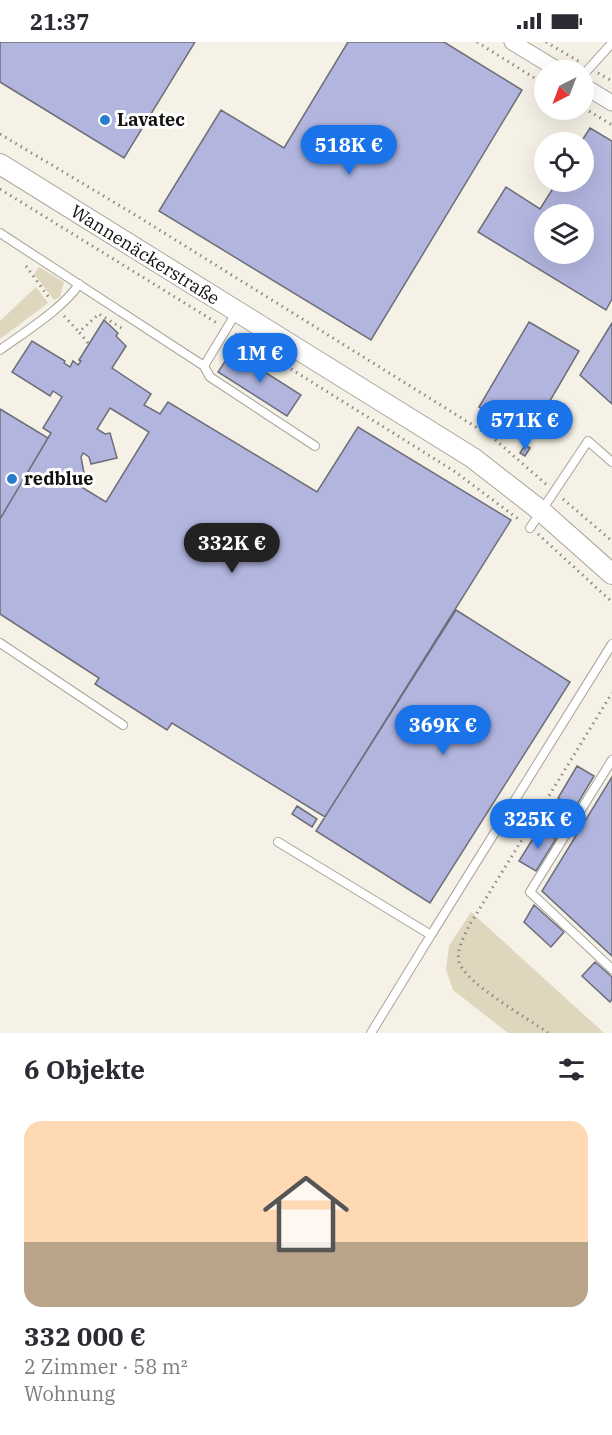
<!DOCTYPE html>
<html lang="de">
<head>
<meta charset="utf-8">
<style>
	body { margin:0; font-family:"IBM Plex Serif",serif; background:#f7f7f7; color:#2b2b33; height:100vh; display:flex; flex-direction:column; font-size:22px; white-space:nowrap }
	* { box-sizing:border-box; margin:0 }
	p { font-size:20px; color:#7c7c81 }
	.icon { flex:none; width:33px; height:33px; fill:none; stroke:currentColor; stroke-width:2; stroke-linecap:round; stroke-linejoin:round }
	.map { position:relative; height:991px; overflow:hidden }
	.details { display:flex; flex-direction:column; background:#fff; flex:1 }
	.details>* { flex:none }
	.needle { width:39px; rotate:222deg }
	.fabs { position:absolute; left:534px; top:18px; display:grid; gap:12px }
	.fabs a { display:grid; place-items:center; width:60px; height:60px; border-radius:50%; background:#fff; box-shadow:0 6px 24px #0002; font-size:30px }
	.price { position:absolute; translate:-50% -51px; padding:0 14px; border-radius:21px; background:#1a73e8; color:#fff; font-size:20px; line-height:39px; filter:drop-shadow(0 2px 3px #0008) }
	.price::after { content:''; position:absolute; left:50%; top:36px; width:18px; height:14px; margin-left:-9px; background:inherit; clip-path:polygon(0 0,100% 0,50% 100%) }
	.price.selected { background:#222; color:#fff }
	ul { padding:0; list-style:none }
	li { display:grid; align-content:center; gap:12px; height:318px; padding:0 24px }
	li+li { border-top:2px solid #e1e1e2 }
	li span { display:grid; place-items:center; height:186px; border-radius:18px; color:#555 }
	li>.icon { margin-inline-start:auto }
	span .icon { width:108px; height:108px; fill:#fffc; stroke-width:1 }
	li b { font-size:26px }
	h2 { display:flex; justify-content:space-between; align-items:center; height:72px; padding:0 24px; font-size:26px }
	.status { display:flex; justify-content:space-between; align-items:center; height:42px; padding:0 30px; background:#fff; direction:ltr }
	.status svg { height:16px; fill:currentColor }
	.map>svg:first-child { display:block }
	.green { fill:#ded7bd }
	.building { fill:#b2b6df; stroke:#6d6e78; stroke-width:1.5; fill-rule:evenodd }
	.lines { fill:none; stroke-linecap:round; stroke-linejoin:round }
	.lane-casing { stroke:#a7a49a; stroke-width:10 }
	.street-casing { stroke:#a7a49a; stroke-width:17 }
	.secondary-casing { stroke:#a7a49a; stroke-width:22 }
	.path { stroke:#8e8b84; stroke-width:3; stroke-dasharray:1.5 4.5; stroke-linecap:butt }
	.lane { stroke:#fff; stroke-width:8 }
	.street { stroke:#fff; stroke-width:15 }
	.secondary { stroke:#fff; stroke-width:20 }
	.poi-dot { fill:#277fcc; stroke:#fff; stroke-width:2 }
	.labels { text-anchor:middle; stroke-width:6; stroke-linejoin:round; paint-order:stroke }
	.poi-label { font-size:18px; font-weight:bold; fill:#13110e; stroke:#fff; text-anchor:start }
	.street-label { font-size:18px; fill:#13110e; stroke:#fff }
</style>
</head>
<body>
<div class="status"><b>21:37</b><svg viewBox="0 0 49 12"><path d="M0 12V9h3v3zM5 12V6h3v6zM10 12V3h3v9zM15 12V0h3v12zM26 1h20v11H26zM47 4h2v5h-2z"/></svg></div>
<div class="map">
<svg width="612" height="991" viewBox="0 0 612 991">
	<rect width="100%" height="100%" fill="#f5f1e6"/>
	<path class="green" d="M39 225 64 240 60 255 54 258 34 232Z
		M36 245 48 261 0 297V279Z
		M471 870 604 991H508L453 948 446 928 449 904Z"/>
	<path class="building" d="M0 0H195L124 116 0 40Z
		M348 0H444L522 48 371 298 159 169 221 68 284 106Z
		M590 86 612 99V257L606 268 478 190 506 145 540 167 557 140H584V100H581ZM544 172H584V212H544Z
		M104 278 118 291 116 294 126 304 112 326 151 352 144 363 160 372 168 360 317 450 358 385 511 478 325 775 172 681 167 688 95 642 99 636 0 572V477L51 391 43 386 62 355 53 349 50 354 12 330 32 299 65 319 64 321 70 325 73 319 78 323 81 319 79 318ZM110 366 149 390 106 460 65 435 84 431 81 415 83 411 89 415 91 422 117 416 110 391 105 392 97 387Z
		M529 280 579 309 529 395 479 365Z
		M612 281V362L580 333Z
		M232 309 301 353 287 374 218 330Z
		M0 367 48 396 0 477Z
		M525 403 530 406 525 414 520 411Z
		M456 568 570 640 430 861 316 789Z
		M577 724 594 734 575 766 558 756Z
		M612 735V914L542 849Z
		M297 764 317 777 312 785 292 772Z
		M539 787 556 797 536 829 519 819Z
		M534 863 564 890 551 905 524 880Z
		M595 920 612 935V957L610 960 582 934Z"/>
	<g class="lines">
		<defs>
			<path id="lane" d="M584 32 612 1
				M0 191 204 324 210 335 315 404
				M0 308C23 291 64 266 79 242
				M204 324 236 271
				M530 486 588 399 612 420
				M0 601 123 683
				M612 718 530 850 612 927
				M278 800 431 893 612 602
				M371 991 431 893"/>
			<path id="street" d="M512 0 558 28
				M584 44 612 61"/>
			<path id="secondary" d="M0 122 473 416 541 469 612 532"/>
		</defs>
		<use href="#lane" class="lane-casing"/>
		<use href="#street" class="street-casing"/>
		<use href="#secondary" class="secondary-casing"/>
		<path class="path" d="M477 0 544 42
			M546 0 580 20
			M598 31 612 39
			M584 66 612 83
			M0 92 137 174 492 395 547 443
			M0 147 217 281
			M26 224 50 257
			M64 274 79 290
			M235 292 454 429 521 479
			M88 301 79 290 99 272 123 287 124 286
			M563 457 612 499
			M538 492 612 560
			M548 991C528 976 466 942 459 920 456 908 464 895 469 884L612 651"/>
		<use href="#lane" class="lane"/>
		<use href="#street" class="street"/>
		<use href="#secondary" class="secondary"/>
	</g>
	<g class="poi-dot">
		<circle cx="105" cy="78" r="6"/>
		<circle cx="12" cy="437" r="6"/>
	</g>
	<g class="labels">
		<g class="poi-label">
			<text x="117" y="84">Lavatec</text>
			<text x="24" y="443">redblue</text>
		</g>
		<g class="street-label">
			<text transform="translate(145 213) rotate(32)" y="6">Wannenäckerstraße</text>
		</g>
	</g>
</svg>
<div class="fabs">
<a><svg class="needle" viewBox="-14 -14 28 28"><path d="M0-13l5 13h-10z" fill="#e53935"/><path d="M0 13l5-13h-10z" fill="#7c7c81"/></svg></a>
<a><svg class="icon" aria-label="locate" viewBox="0 0 24 24"><circle cx="12" cy="12" r="6"/><path d="M12 2v4M12 18v4M2 12h4M18 12h4"/></svg></a>
<a><svg class="icon" aria-label="layers" viewBox="0 0 24 24"><path d="M12 4l9 5-9 5-9-5zM3 14l9 5 9-5"/></svg></a>
</div>
<b class="price" style="left:349px;top:134px">518K €</b>
<b class="price" style="left:260px;top:342px">1M €</b>
<b class="price" style="left:525px;top:409px">571K €</b>
<b class="price selected" style="left:232px;top:532px">332K €</b>
<b class="price" style="left:443px;top:714px">369K €</b>
<b class="price" style="left:538px;top:808px">325K €</b>
</div>
<section class="details">
<h2>6 Objekte<svg class="icon" aria-label="filters" viewBox="0 0 24 24"><path d="M4 7h16M4 17h16"/><circle cx="9" cy="7" r="2"/><circle cx="15" cy="17" r="2"/></svg></h2>
<ul>
<li><span style="background:linear-gradient(#ffd9b3 65%,#b9a48a 0)"><svg class="icon" aria-label="home" viewBox="0 0 24 24"><path d="M3 11l9-7 9 7M6 9v11h12V9"/></svg></span><div><b>332 000 €</b><p>2 Zimmer · 58 m²</p><p>Wohnung</p></div></li>
</ul>
</section>
</body>
</html>
